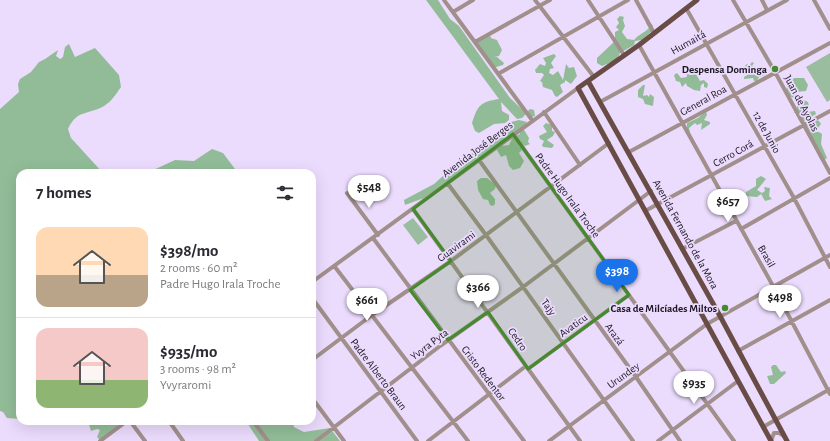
<!DOCTYPE html>
<html lang="en">
<head>
<meta charset="utf-8">
<style>
	body { margin:0; font-family:"Alegreya Sans",sans-serif; background:#f2f2f3; color:#2b2b33; height:100vh; display:flex; flex-direction:column; font-size:15px; white-space:nowrap }
	* { box-sizing:border-box; margin:0 }
	p { font-size:13px; color:#7c7c81 }
	.icon { flex:none; width:22px; height:22px; fill:none; stroke:currentColor; stroke-width:2; stroke-linecap:round; stroke-linejoin:round }
	.map { position:relative; flex:1; overflow:hidden }
	.side { position:absolute; left:16px; top:169px; width:300px; height:256px; display:flex; flex-direction:column; background:#fff; border-radius:12px; box-shadow:0 4px 16px #0002 }
	.side>* { flex:none }
	.price { position:absolute; translate:-50% -34px; padding:0 9px; border-radius:14px; background:#fff; color:#222; font-size:13px; line-height:26px; filter:drop-shadow(0 1px 2px #0008) }
	.price::after { content:''; position:absolute; left:50%; top:24px; width:12px; height:9px; margin-left:-6px; background:inherit; clip-path:polygon(0 0,100% 0,50% 100%) }
	.price.selected { background:#1a73e8; color:#fff }
	ul { padding:0; list-style:none }
	li { display:flex; align-items:center; gap:12px; height:100px; padding:0 20px }
	li+li { border-top:1px solid #e1e1e2 }
	li span { display:grid; place-items:center; flex:none; width:112px; height:80px; border-radius:12px; color:#555 }
	li>.icon { margin-inline-start:auto }
	span .icon { width:48px; height:48px; fill:#fffc; stroke-width:1 }
	li b { font-size:17px }
	h2 { display:flex; justify-content:space-between; align-items:center; height:48px; padding:0 20px; font-size:17px }
	.map>svg:first-child { display:block }
	.green { fill:#9abd9f }
	.forest { fill:#92bc98 }
	.lines { fill:none; stroke-linecap:round; stroke-linejoin:round }
	.minor { stroke:#a18f8c; stroke-width:4 }
	.major { stroke:#694c46; stroke-width:5 }
	.marked { fill:#458a2e; fill-opacity:0.2; stroke:#458a2e; stroke-width:3; stroke-linejoin:round }
	.poi-dot { fill:#458a2e; stroke:#ebdbfd; stroke-width:1.5 }
	.labels { text-anchor:middle; stroke-width:3.5; stroke-linejoin:round; paint-order:stroke }
	.street-label { font-size:11px; fill:#1f1925; stroke:#ebdbfd }
	.poi-label { font-size:11px; font-weight:bold; fill:#1f1925; stroke:#ebdbfd; text-anchor:end }
</style>
</head>
<body>
<div class="map">
<svg width="830" height="441" viewBox="0 0 830 441">
	<rect width="100%" height="100%" fill="#ebdbfd"/>
	<path class="green" d="M830 53V100L827 102 806 67Z
		M413 218 428 237 418 245 403 225Z"/>
	<path class="forest" d="M426 0H438L450 19 459 26 510 98 526 113 530 109 534 110 535 116 532 117 526 114 522 118 517 119 501 102 502 111 509 115V120L505 123 494 124 479 133 475 131 472 123C478 105 480 102 499 99Z
		M620 16 624 17 623 20 625 26 622 32 627 39 634 40C639 34 644 33 649 28L646 23 649 21 653 26V30L642 40 635 41 634 45 620 53 617 60 602 66 597 63V58L615 41V32L619 30 616 27 619 23 617 19Z
		M490 35 491 38 497 40 502 50 499 56 494 57H497L504 63 503 65 493 68 475 40Z
		M69 44 75 57 95 48 119 75 121 87C116 94 112 101 104 106 89 115 77 109 68 129L71 138 103 173H20V419L7 418 3 412 0 411V109L19 92 18 84 20 79 31 72 39 62 45 59 58 50 56 56 60 59 63 57 65 47Z
		M554 54 556 56 551 63 554 68 550 69 549 73 553 75 558 71 563 80 566 64 569 68 574 67 577 76 571 84 565 80V82L560 85 563 92 557 97 555 96 552 90 543 87 542 82 540 81 544 75 542 73H536L535 70 540 64 545 66 546 63 543 58Z
		M752 62 754 63 752 66 754 70 753 74H760L766 70 768 73 759 77 757 81H754L753 78 744 79V77L749 74 748 69 745 68V66L747 64 749 66Z
		M686 71 689 75 696 74 700 81 704 80 708 84 707 88 704 87V83L701 85 700 91 694 90 687 86 686 83 682 87 680 82 676 81 674 75 677 73 681 78 687 77Z
		M794 78H804L808 85 806 91 796 92 798 99 796 102 794 98 789 96 786 89Z
		M643 85H645L643 96 647 95 649 97 650 94 654 97 653 106 645 104 643 99 638 97V90Z
		M803 100 808 102 809 106 804 110V116L808 112 815 111 816 114 803 122 799 120 796 113H794L797 109V103Z
		M706 111 707 115 704 120 710 122V124L701 130 702 123 697 125 695 123 689 128 690 133 687 132V123L698 118Z
		M519 120 527 122 523 128 529 138 528 142 530 144 525 146 520 143 518 145 523 149 519 153 524 161 520 168 513 170 509 166 506 155 501 157 497 150 501 146 509 145 513 137 520 134 519 131 424 198 405 205 404 200 434 184 462 159 480 149 511 122Z
		M817 120 819 121 821 124 815 132H819L822 134 821 144 827 158 823 161 820 159 810 138 808 136 805 125Z
		M546 123 552 125V131L555 132 553 136 547 140 554 145 552 148 543 147 542 145 544 141 540 139 539 136 547 132 543 126Z
		M212 149 223 153 238 173H147L175 160 194 161Z
		M761 176 766 179 757 190 762 193 765 191 764 187 770 188 769 196 772 199 765 201 761 194 757 197 746 196V192L756 186V179Z
		M481 178H487L496 185 495 189 490 193 495 199V204L493 206 490 205 488 200 483 199 478 190 477 181Z
		M773 365H776L781 372 785 371 786 373 774 384H770L767 376 773 375 771 367Z
		M88 421H125L101 441 97 437 100 430 97 429 91 431Z
		M246 421H293L294 427 304 432 330 428 340 441H259Z"/>
	<g class="lines">
		<path class="minor" d="M444 0 532 120
			M535 0 594 77
			M588 0 624 55
			M636 0 654 33
			M733 0 775 72 830 173
			M762 0 767 10
			M814 0 830 29
			M686 8 794 198 830 267
			M453 12 473 0
			M475 42 550 0
			M639 45 773 286 830 394
			M498 74 628 0
			M600 102 787 0
			M544 112 580 165
			M513 134 734 441
			M629 152 830 43
			M479 160 636 377 680 441
			M448 184 486 235 633 441
			M347 193 378 235
			M413 209 580 441
			M645 211 830 111
			M741 229 830 178
			M373 238 524 441
			M682 249 736 221
			M335 267 468 441
			M312 282 578 88
			M312 298 417 441
			M738 351 830 300
			M312 360 372 315 451 261 609 143
			M528 369 629 295
			M312 398 344 441
			M130 421 145 441
			M169 421 183 441
			M253 421 268 441
			M763 427 830 389
			M100 441 127 421
			M316 441 440 346 523 287 651 191
			M428 441 526 366
			M549 441 707 324 830 255
			M658 441 738 381
			M771 441 774 433H779L784 436"/>
		<path class="major" d="M697 0 639 45 578 88 771 441
			M588 81 720 316 787 441"/>
	</g>
	<path class="marked" d="M513 134 629 295 528 369 488 312 448 340 410 290 451 261 413 209Z"/>
	<g class="poi-dot">
		<circle cx="775" cy="69" r="4"/>
		<circle cx="725" cy="308" r="4"/>
	</g>
	<g class="labels">
		<g class="street-label">
			<text transform="translate(688 42) rotate(-29)" y="4">Humaitá</text>
			<text transform="translate(703 100) rotate(-29)" y="4">General Roa</text>
			<text transform="translate(802 103) rotate(62)" y="4">Juan de Ayolas</text>
			<text transform="translate(767 132) rotate(61)" y="4">12 de Junio</text>
			<text transform="translate(477 149) rotate(-37)" y="4">Avenida José Berges</text>
			<text transform="translate(733 153) rotate(-29)" y="4">Cerro Corá</text>
			<text transform="translate(568 195) rotate(54)" y="4">Padre Hugo Irala Troche</text>
			<text transform="translate(686 234) rotate(61)" y="4">Avenida Fernando de la Mora</text>
			<text transform="translate(456 246) rotate(-36)" y="4">Guavirami</text>
			<text transform="translate(767 256) rotate(60)" y="4">Brasil</text>
			<text transform="translate(549 307) rotate(54)" y="4">Tajy</text>
			<text transform="translate(573 325) rotate(-36)" y="4">Avaticu</text>
			<text transform="translate(615 334) rotate(54)" y="4">Arazá</text>
			<text transform="translate(518 339) rotate(55)" y="4">Cedro</text>
			<text transform="translate(429 344) rotate(-37)" y="4">Yvyra Pyta</text>
			<text transform="translate(484 373) rotate(53)" y="4">Cristo Redentor</text>
			<text transform="translate(379 374) rotate(53)" y="4">Padre Alberto Braun</text>
			<text transform="translate(623 375) rotate(-36)" y="4">Urundey</text>
		</g>
		<g class="poi-label">
			<text x="767" y="73">Despensa Dominga</text>
			<text x="717" y="312">Casa de Milcíades Miltos</text>
		</g>
	</g>
</svg>
<b class="price" style="left:369px;top:209px">$548</b>
<b class="price" style="left:728px;top:223px">$657</b>
<b class="price selected" style="left:617px;top:293px">$398</b>
<b class="price" style="left:478px;top:309px">$366</b>
<b class="price" style="left:780px;top:319px">$498</b>
<b class="price" style="left:367px;top:322px">$661</b>
<b class="price" style="left:694px;top:405px">$935</b>
<section class="side">
<h2>7 homes<svg class="icon" aria-label="filters" viewBox="0 0 24 24"><path d="M4 7h16M4 17h16"/><circle cx="9" cy="7" r="2"/><circle cx="15" cy="17" r="2"/></svg></h2>
<ul>
<li><span style="background:linear-gradient(#ffd9b3 60%,#b9a48a 0)"><svg class="icon" aria-label="home" viewBox="0 0 24 24"><path d="M3 11l9-7 9 7M6 9v11h12V9"/></svg></span><div><b>$398/mo</b><p>2 rooms · 60 m²</p><p>Padre Hugo Irala Troche</p></div></li>
<li><span style="background:linear-gradient(#f6c9c9 65%,#8fb573 0)"><svg class="icon" aria-label="home" viewBox="0 0 24 24"><path d="M3 11l9-7 9 7M6 9v11h12V9"/></svg></span><div><b>$935/mo</b><p>3 rooms · 98 m²</p><p>Yvyraromi</p></div></li>
</ul>
</section>
</div>
</body>
</html>
